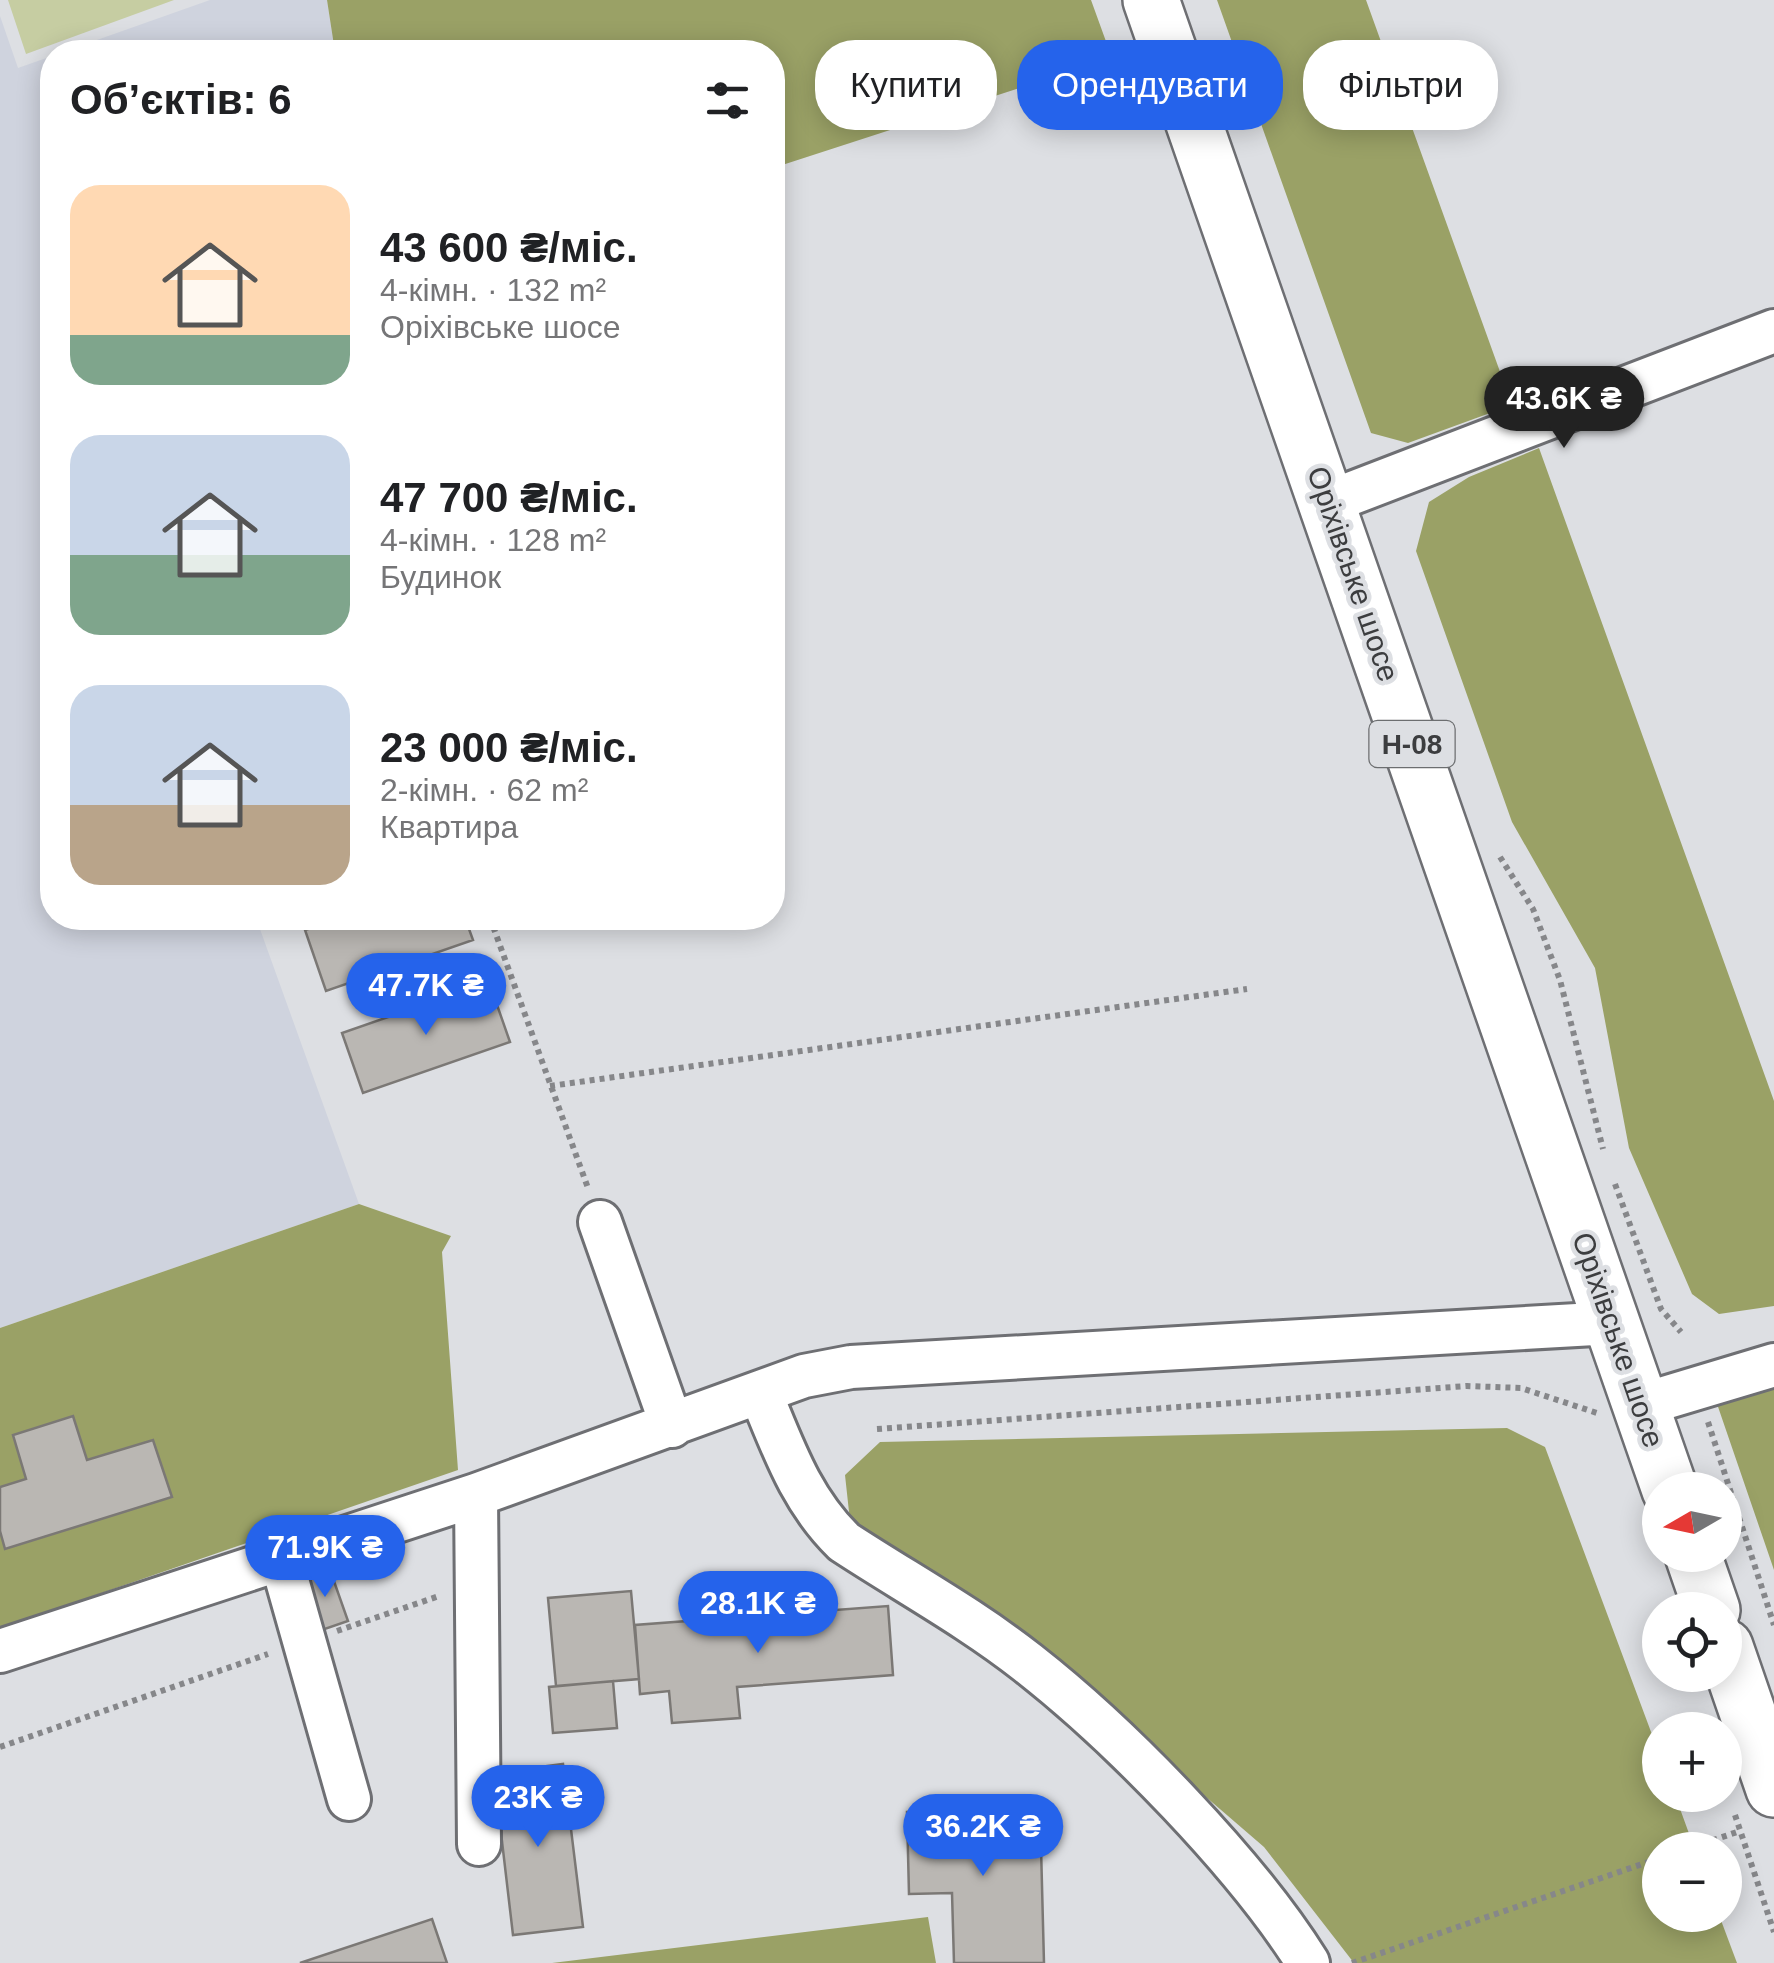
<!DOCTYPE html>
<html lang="uk">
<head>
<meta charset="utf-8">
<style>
	body { margin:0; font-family:Helvetica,sans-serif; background:#f2f2f2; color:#202124; height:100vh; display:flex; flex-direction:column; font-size:38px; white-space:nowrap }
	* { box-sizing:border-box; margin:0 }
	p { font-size:32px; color:#757577 }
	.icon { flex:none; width:55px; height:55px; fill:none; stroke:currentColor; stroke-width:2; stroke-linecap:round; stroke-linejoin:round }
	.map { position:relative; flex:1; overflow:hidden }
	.drawer { position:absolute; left:40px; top:40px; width:745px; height:890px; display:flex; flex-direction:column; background:#fff; border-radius:40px; box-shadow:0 5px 25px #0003 }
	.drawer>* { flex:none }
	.banner { position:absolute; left:815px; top:40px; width:808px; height:90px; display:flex; gap:20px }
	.needle { width:65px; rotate:261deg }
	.tools { position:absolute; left:1642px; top:1472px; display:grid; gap:20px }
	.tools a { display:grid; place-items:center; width:100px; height:100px; border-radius:50%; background:#fff; box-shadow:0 5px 25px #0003; font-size:50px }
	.price { position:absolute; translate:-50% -85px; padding:0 22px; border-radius:35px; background:#2563eb; color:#fff; font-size:32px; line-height:65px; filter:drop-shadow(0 2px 5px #0008) }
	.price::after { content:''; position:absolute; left:50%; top:60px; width:30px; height:22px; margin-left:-15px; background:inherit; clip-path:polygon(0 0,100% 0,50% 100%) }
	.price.current { background:#222; color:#fff }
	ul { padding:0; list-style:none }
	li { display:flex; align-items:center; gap:30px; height:250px; padding:0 30px }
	li span { display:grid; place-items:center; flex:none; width:280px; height:200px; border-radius:30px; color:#555 }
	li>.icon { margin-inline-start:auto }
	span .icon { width:120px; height:120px; fill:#fffc; stroke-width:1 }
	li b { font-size:42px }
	h2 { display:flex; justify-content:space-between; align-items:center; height:120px; padding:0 30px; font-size:42px }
	.tag { padding:0 35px; border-radius:40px; background:#fff; box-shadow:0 5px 25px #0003; font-size:35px; line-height:90px }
	.tag.current { background:#2563eb; color:#fff }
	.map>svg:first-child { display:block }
	.built { fill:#cfd3de }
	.green { fill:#c6cda2 }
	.forest { fill:#9aa166 }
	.building { fill:#bab7b3; stroke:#7b7875; stroke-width:2.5 }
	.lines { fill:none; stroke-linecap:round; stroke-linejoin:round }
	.minor-casing { stroke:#6e6f73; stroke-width:48 }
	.major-casing { stroke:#6e6f73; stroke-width:60 }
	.path { stroke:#86878a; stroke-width:6; stroke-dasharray:5 5; stroke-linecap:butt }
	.minor { stroke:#fff; stroke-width:42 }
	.major { stroke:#fff; stroke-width:55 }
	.labels { text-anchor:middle; stroke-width:9; stroke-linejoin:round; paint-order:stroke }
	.shield { fill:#dddfe3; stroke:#6c6e70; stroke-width:2.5 }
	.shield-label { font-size:28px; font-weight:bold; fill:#3c3d3f }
	.street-label { font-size:30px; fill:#3c3d3f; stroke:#dddfe3 }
</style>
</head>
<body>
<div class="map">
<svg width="1774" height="1963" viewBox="0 0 1774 1963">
	<rect width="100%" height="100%" fill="#dddfe3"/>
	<path class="built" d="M210 0H327L335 52H63Z
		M0 16 18 68 52 56V918H256L359 1204 0 1328Z"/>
	<path class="green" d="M8 0H174L26 54Z"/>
	<path class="forest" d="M327 0H1091L1112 58 773 168 772 52H335Z
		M1217 0H1366L1512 405 1408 443 1371 433Z
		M1539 448 1774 1101V1306L1719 1314 1692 1294 1629 1148 1595 968 1512 822 1416 551 1429 502 1469 477Z
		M359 1204 451 1236 442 1252 458 1470 0 1628V1328Z
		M1774 1381V1570L1715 1398Z
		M1507 1428 1545 1447 1660 1756V1795H1675L1695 1850H1660V1915H1719L1737 1963H1354L1264 1847 1018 1635 850 1521 845 1475 880 1442Z
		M928 1917 936 1963H552Z"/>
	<path class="building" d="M341 918H465L473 940 326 991 305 930Z
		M489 982 510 1042 363 1093 342 1033Z
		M73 1416 87 1460 153 1440 172 1497 5 1549 0 1531V1487L26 1479 13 1435Z
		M330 1570 348 1621 319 1631 302 1579Z
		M631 1591 639 1679 556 1686 548 1598Z
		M888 1606 893 1675 737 1687 740 1718 672 1723 669 1691 640 1694 635 1625Z
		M613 1681 617 1728 553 1733 549 1687Z
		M563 1764 583 1927 513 1935 494 1773Z
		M1040 1808 1044 1963H954L952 1893 909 1894 907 1812Z
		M432 1919 447 1963H300Z"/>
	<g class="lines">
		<defs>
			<path id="minor" d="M1329 502 1774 331
				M600 1222 672 1426
				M760 1392C783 1447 800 1499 844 1542 905 1582 971 1618 1028 1663 1120 1735 1246 1864 1308 1963
				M1641 1405 1774 1365
				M476 1495 479 1844
				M281 1559 349 1799
				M0 1651 476 1495 804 1376 851 1367 1612 1323"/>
			<path id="major" d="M1151 0 1670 1490
				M1693 1555 1712 1610
				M1725 1647 1774 1789"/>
		</defs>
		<use href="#minor" class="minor-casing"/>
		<use href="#major" class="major-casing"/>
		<path class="path" d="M1500 857 1533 909 1560 980 1603 1149
			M490 918 588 1188
			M550 1086 1247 989
			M1615 1184 1661 1309 1681 1332
			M1708 1422 1774 1625
			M877 1429 1467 1386 1521 1388 1597 1413
			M337 1631 439 1596
			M0 1747 268 1654
			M1735 1815 1774 1932
			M1684 1850 1740 1831
			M1352 1963 1660 1858"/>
		<use href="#minor" class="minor"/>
		<use href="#major" class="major"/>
	</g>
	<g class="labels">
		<rect class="shield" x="1369.5" y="721" width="85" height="46" rx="8"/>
		<g class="shield-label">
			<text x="1412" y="754">Н-08</text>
		</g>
		<g class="street-label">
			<text transform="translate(1353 574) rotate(71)" y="10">Оріхівське шосе</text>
			<text transform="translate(1618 1340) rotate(71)" y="10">Оріхівське шосе</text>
		</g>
	</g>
</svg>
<div class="tools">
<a><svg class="needle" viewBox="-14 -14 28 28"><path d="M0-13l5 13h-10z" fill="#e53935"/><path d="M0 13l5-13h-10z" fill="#757577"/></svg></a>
<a><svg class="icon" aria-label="locate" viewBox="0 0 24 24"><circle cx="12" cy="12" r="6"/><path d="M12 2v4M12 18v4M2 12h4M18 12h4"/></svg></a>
<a>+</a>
<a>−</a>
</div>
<b class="price current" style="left:1564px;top:451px">43.6K ₴</b>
<b class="price" style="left:426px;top:1038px">47.7K ₴</b>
<b class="price" style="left:325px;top:1600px">71.9K ₴</b>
<b class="price" style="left:758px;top:1656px">28.1K ₴</b>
<b class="price" style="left:538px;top:1850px">23K ₴</b>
<b class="price" style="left:983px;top:1879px">36.2K ₴</b>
<div class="banner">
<a class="tag">Купити</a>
<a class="tag current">Орендувати</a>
<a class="tag">Фільтри</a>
</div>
<section class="drawer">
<h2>Об’єктів: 6<svg class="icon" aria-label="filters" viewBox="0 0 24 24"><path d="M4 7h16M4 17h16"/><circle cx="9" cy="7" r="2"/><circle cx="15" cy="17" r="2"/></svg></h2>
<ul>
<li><span style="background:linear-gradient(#ffd9b3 75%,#7fa58c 0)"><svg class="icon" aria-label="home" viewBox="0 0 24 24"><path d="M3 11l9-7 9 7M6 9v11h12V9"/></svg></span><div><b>43 600 ₴/міс.</b><p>4-кімн. · 132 m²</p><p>Оріхівське шосе</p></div></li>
<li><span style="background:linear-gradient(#c9d6e8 60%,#7fa58c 0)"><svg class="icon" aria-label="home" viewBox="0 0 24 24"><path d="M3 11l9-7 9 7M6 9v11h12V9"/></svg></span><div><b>47 700 ₴/міс.</b><p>4-кімн. · 128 m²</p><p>Будинок</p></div></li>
<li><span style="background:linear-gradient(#c9d6e8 60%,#b9a48a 0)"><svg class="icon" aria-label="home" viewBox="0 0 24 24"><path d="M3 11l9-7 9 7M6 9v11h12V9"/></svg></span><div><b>23 000 ₴/міс.</b><p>2-кімн. · 62 m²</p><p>Квартира</p></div></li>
</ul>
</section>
</div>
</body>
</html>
